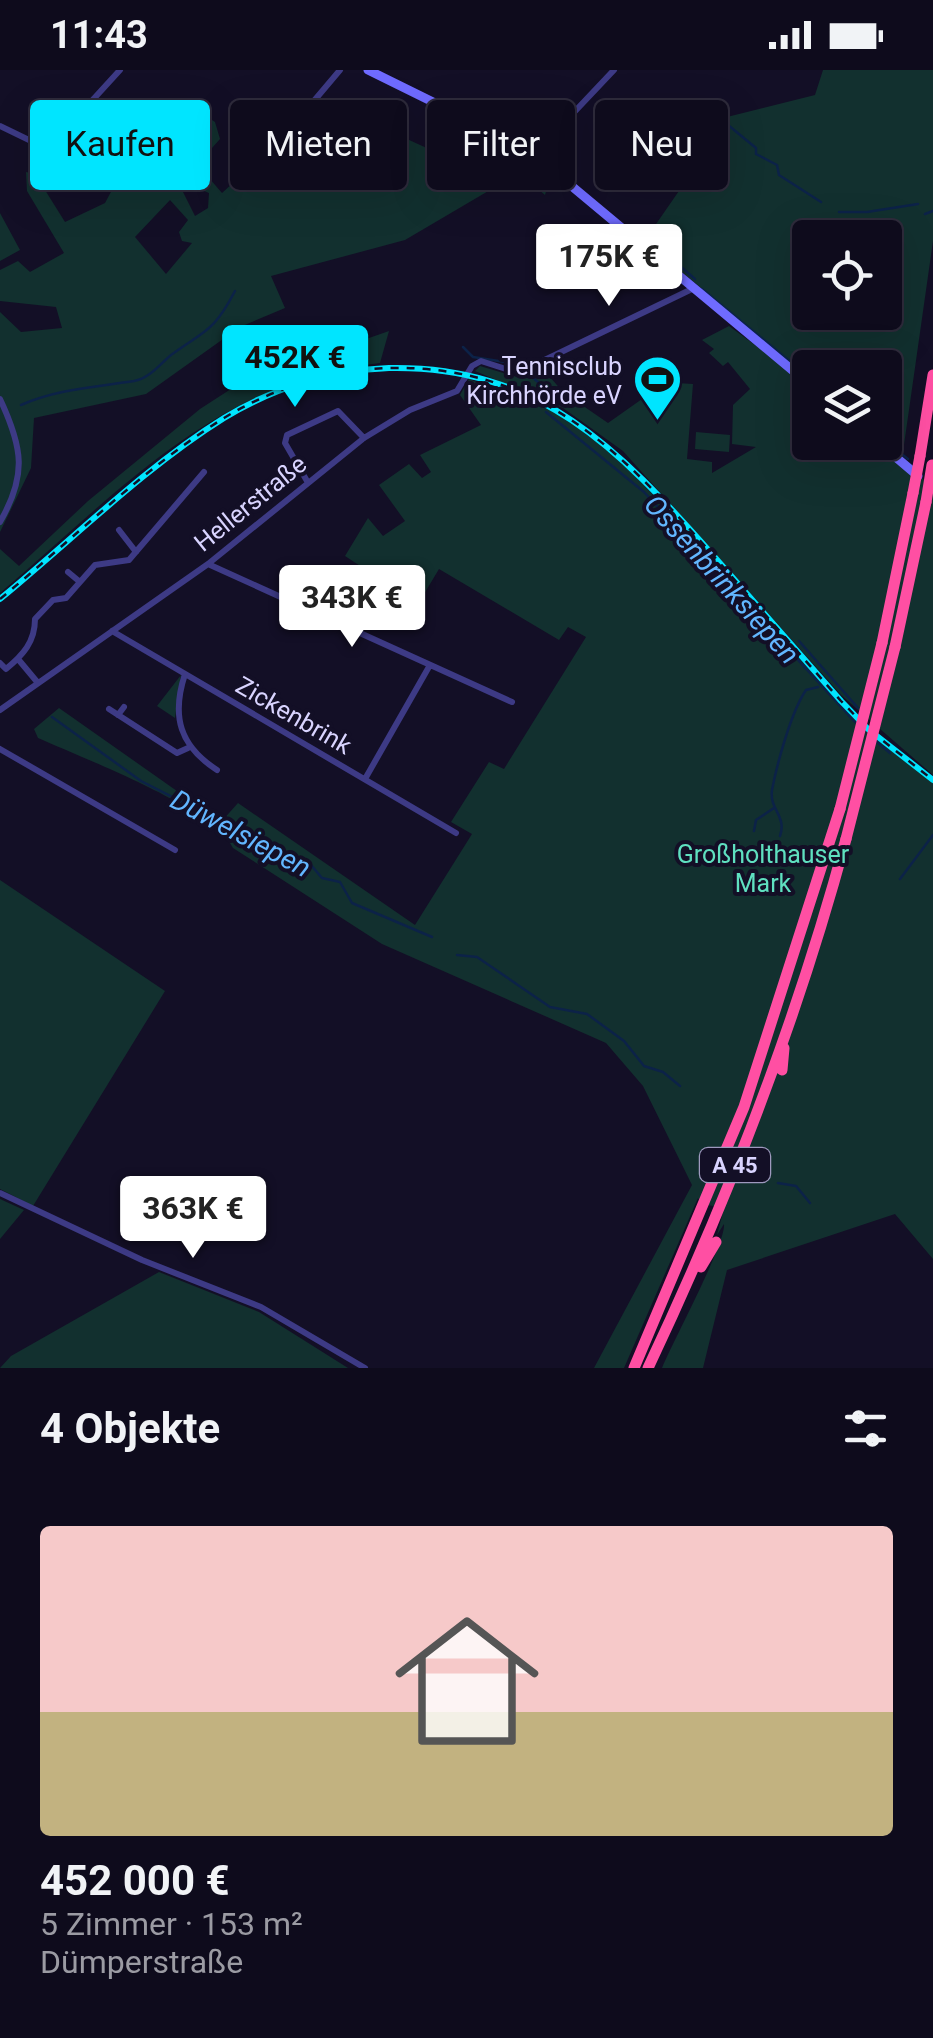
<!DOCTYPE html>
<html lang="de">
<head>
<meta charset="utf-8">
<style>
	body { margin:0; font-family:Roboto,sans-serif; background:#171425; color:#f1f3f6; height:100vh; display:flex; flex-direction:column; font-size:38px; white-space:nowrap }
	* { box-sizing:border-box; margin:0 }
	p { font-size:32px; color:#9b9ba3 }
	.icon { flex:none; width:55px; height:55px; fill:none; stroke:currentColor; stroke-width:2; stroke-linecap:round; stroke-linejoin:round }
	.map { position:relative; height:1298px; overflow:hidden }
	.drawer { display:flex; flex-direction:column; background:#0e0b1c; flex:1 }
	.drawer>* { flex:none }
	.hud { position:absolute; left:30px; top:30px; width:875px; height:90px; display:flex; gap:20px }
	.controls { position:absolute; left:792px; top:150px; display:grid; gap:20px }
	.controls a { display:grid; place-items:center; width:110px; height:110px; border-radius:10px; background:#0e0b1c; box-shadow:0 10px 40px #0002,0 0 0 2px #2e2b3b; font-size:50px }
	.price { position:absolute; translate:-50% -85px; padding:0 22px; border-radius:10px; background:#fff; color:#222; font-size:32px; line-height:65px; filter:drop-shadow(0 2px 5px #0008) }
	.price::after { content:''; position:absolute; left:50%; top:60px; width:30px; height:22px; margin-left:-15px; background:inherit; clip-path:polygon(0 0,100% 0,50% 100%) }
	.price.selected { background:#00e5ff; color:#111 }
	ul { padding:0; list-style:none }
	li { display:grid; align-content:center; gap:20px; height:530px; padding:0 40px }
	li+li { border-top:2px solid #2e2b3b }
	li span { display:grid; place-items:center; height:310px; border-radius:10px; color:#555 }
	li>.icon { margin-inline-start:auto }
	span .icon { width:180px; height:180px; fill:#fffc; stroke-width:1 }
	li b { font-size:42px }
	h2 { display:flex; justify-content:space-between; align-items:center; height:120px; padding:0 40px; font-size:42px }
	.pill { padding:0 35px; border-radius:10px; background:#0e0b1c; box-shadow:0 10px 40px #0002,0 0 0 2px #2e2b3b; font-size:35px; line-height:90px }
	.pill.selected { background:#00e5ff; color:#111 }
	.status { display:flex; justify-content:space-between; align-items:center; height:70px; padding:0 50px; background:#0e0b1c; direction:ltr }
	.status svg { height:28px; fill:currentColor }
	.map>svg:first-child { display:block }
	.green { fill:#12302f; fill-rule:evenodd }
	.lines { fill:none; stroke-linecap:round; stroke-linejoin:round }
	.stream { stroke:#0c2248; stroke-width:2.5 }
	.minor { stroke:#3d3a85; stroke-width:6 }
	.secondary { stroke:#6f6bff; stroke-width:9 }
	.motorway { stroke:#ff4fa3; stroke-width:11 }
	.rail-casing { stroke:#00e5ff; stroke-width:6 }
	.rail { stroke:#130f26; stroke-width:2.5; stroke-dasharray:8; stroke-linecap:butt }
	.motorway-bridge { stroke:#ff4fa3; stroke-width:11 }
	.labels { text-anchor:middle; stroke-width:8; stroke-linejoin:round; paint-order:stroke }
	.shield { fill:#130f26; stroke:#9e99be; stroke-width:2.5 }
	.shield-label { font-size:22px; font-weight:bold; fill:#d9d4ff }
	.poi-label { font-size:25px; fill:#d9d4ff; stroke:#130f26; text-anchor:end }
	.street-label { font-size:25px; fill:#d9d4ff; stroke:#130f26 }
	.park-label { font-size:25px; fill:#5fe0c0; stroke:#130f26 }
	.water-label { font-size:28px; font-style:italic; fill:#62b6ff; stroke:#130f26 }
</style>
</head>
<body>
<div class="status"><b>11:43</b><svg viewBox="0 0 49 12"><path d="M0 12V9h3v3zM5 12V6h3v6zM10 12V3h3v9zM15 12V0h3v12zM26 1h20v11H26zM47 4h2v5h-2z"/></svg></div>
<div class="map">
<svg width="933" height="1298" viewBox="0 0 933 1298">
	<rect width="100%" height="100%" fill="#130f26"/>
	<path class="green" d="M823 0H933V171L903 382 885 372V298H810V309L652 177 660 163 654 157 699 92 682 77 707 52 815 25ZM810 168H885V242H810Z
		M179 28 215 52 220 69 204 87 203 101 222 123 267 82 316 117 333 89 363 104 378 71 390 76 396 64 442 85 474 90 477 86 490 94 512 78 550 108 545 125 519 103 405 170 271 206 285 238 240 257 146 324 34 348 31 398 0 462V242L21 262 62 258 56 237 0 231V200L18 191 30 202 64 183 27 121 26 102 35 104 65 152 105 133 120 105 164 111 212 60 178 47ZM190 115 209 123 208 138 195 146 181 118ZM170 130 188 150 179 162 182 171 192 173 166 204 135 167Z
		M0 143 20 180 0 191Z
		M729 256 810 315V372L878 373 933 417V705L841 625 623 381 563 338 475 301 480 296 517 307 543 299 563 322 608 353 642 329 659 330 660 312 693 314 687 389 712 392V403L756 377 732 374 733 335 750 319 728 292 723 296 709 283 714 279 702 270Z
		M389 261 380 293C217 310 119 422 0 523V479L19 496 88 431 200 339 265 297 308 276 349 275Z
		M469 309 560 344 619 387 839 633 867 662 933 713V1189L895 1144 727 1200 703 1298H662C673 1271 726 1173 724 1154L717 1165 724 1138 702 1134 698 1128 624 1298H594L692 1115 643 1016 606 973 382 874 233 778C217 739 80 687 38 668L34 659 59 638 221 752 238 733 415 855 472 764 451 752 489 692 504 699 586 567 568 557 559 570 439 499 418 534 345 486 368 448 383 466 405 451 379 415 409 394 422 408 431 402 420 385 481 355 460 325Z
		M696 362 730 365 729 382 695 379Z
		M181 605 175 648 157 636Z
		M0 810 165 921 33 1136 0 1119Z
		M0 1129 24 1140 0 1169Z
		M159 1202 259 1242 348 1298H0L11 1286Z"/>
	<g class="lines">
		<path class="stream" d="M708 55H728L756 78V84L777 95 779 105 821 132
			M839 142H867L918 134
			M925 144 933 141
			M651 171 695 209
			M702 219 810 308
			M463 277 473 287 525 295
			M529 304 550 323
			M21 335C56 319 96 317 134 311 150 308 160 294 171 285 205 260 213 263 235 221
			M546 342 644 422 855 652
			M885 371 908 389
			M799 571 858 638
			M52 647 141 711 257 770 288 794 311 795 322 808 340 812 352 833 432 867
			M876 671 890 683
			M754 761 756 750 774 738
			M780 766C787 746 769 739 772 720 777 694 791 642 806 620L818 617
			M900 809 933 765
			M457 885 477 887 550 937 587 944 624 971 644 996 663 1002 680 1016
			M778 1113 796 1116 810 1133"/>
		<path class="minor" d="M297 51 340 0
			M0 56 97 103
			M527 78 562 55 614 0
			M47 80 120 0
			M0 329C23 378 27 405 0 452
			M307 411 285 373 287 365 338 341 364 368
			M119 460 136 482
			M208 494 512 632
			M68 502 80 512
			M112 561 456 763
			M18 589 38 613
			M0 593 6 599C23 585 35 572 35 549L53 530 66 528 95 495 129 490 204 402
			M185 604C171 647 180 676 217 700
			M109 639 177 683 188 678
			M0 640 208 494 364 368 410 340 457 321 472 296 481 291 509 300 528 298 692 219
			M118 645 124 637
			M0 679 175 780
			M365 709 430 595
			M0 1123 142 1190 261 1237 365 1298"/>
		<path class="secondary" d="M368 0 526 78 810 315
			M878 372 918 406"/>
		<path class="motorway" d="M920 386 933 305
			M882 573 913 423
			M895 577 926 432
			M782 1000 784 978
			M701 1197 716 1172
			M634 1298 744 1037 840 739
			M648 1298C728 1129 797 950 846 769"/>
		<defs>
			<path id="rail" d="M0 529C73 469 144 398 224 348 273 318 331 300 389 298 539 295 619 379 711 483 754 532 798 582 841 631L868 659 933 710"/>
		</defs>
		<use href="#rail" class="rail-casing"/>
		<use href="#rail" class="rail"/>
		<path class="motorway-bridge" d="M913 423 920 386
			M926 432 932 395
			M840 739 882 573
			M846 769 895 577"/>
	</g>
	<defs>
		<symbol id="stadium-pin" viewBox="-11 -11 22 30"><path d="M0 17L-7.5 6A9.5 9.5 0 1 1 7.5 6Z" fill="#00e5ff" stroke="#130f26"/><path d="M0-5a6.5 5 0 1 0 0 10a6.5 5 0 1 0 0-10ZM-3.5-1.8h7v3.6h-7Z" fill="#111"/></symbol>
	</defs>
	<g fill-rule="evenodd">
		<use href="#stadium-pin" x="630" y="282" width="55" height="75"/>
	</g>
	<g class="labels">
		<rect class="shield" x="700" y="1078" width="70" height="34" rx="8"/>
		<g class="shield-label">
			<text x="735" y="1103">A 45</text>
		</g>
		<g class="poi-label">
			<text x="622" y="305">Tennisclub<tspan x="622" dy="29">Kirchhörde eV</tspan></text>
		</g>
		<g class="street-label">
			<text transform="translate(250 433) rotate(-39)" y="9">Hellerstraße</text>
			<text transform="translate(294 645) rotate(30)" y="9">Zickenbrink</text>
		</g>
		<g class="park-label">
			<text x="763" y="793">Großholthauser<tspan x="763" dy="29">Mark</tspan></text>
		</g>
		<g class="water-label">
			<text transform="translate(722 509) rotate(48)" y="10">Ossenbrinksiepen</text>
			<text transform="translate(241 763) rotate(28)" y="10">Düwelsiepen</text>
		</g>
	</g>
</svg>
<div class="controls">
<a><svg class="icon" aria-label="locate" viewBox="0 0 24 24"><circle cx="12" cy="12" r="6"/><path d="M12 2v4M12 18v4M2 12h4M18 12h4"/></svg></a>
<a><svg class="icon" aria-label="layers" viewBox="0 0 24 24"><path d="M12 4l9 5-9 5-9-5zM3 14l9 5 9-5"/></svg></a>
</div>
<b class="price" style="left:609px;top:239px">175K €</b>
<b class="price selected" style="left:295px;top:340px">452K €</b>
<b class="price" style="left:352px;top:580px">343K €</b>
<b class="price" style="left:193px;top:1191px">363K €</b>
<div class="hud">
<a class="pill selected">Kaufen</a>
<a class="pill">Mieten</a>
<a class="pill">Filter</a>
<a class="pill">Neu</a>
</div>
</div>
<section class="drawer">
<h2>4 Objekte<svg class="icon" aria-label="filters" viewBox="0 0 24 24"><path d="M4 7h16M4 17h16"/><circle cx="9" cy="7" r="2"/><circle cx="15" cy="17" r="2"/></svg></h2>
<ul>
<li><span style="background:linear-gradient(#f6c9c9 60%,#c2b280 0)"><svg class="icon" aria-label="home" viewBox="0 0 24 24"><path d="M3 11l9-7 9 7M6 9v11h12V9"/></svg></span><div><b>452 000 €</b><p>5 Zimmer · 153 m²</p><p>Dümperstraße</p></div></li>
</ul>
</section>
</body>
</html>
